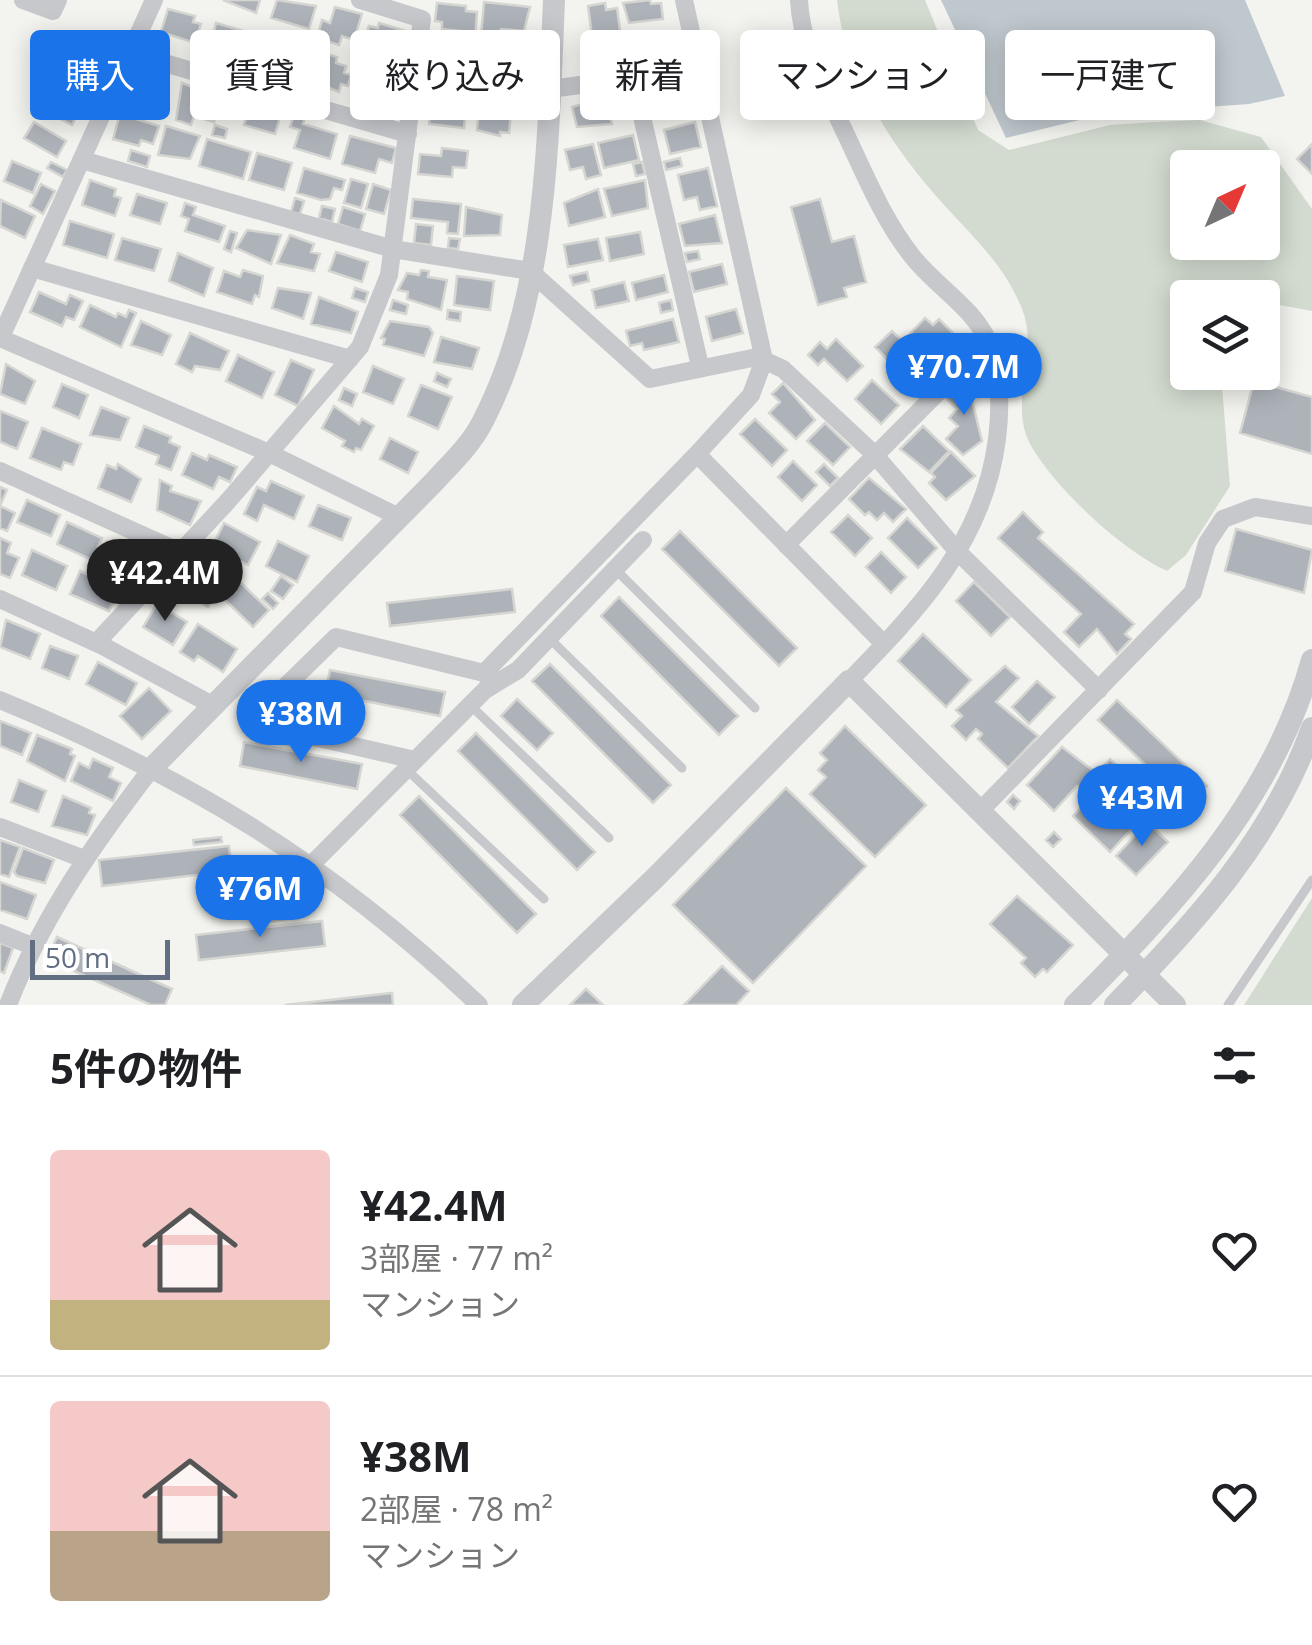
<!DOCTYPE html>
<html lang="ja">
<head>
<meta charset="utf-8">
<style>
	body { margin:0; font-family:"Open Sans","Noto Sans JP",sans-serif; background:#f6f6f6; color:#202124; height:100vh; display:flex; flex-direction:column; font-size:38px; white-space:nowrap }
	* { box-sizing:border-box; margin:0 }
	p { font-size:32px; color:#757577 }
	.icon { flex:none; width:55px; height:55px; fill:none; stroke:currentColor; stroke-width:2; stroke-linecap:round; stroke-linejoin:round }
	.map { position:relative; height:1005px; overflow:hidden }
	.drawer { display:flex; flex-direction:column; background:#fff; flex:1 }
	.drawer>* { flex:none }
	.hud { position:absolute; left:30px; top:30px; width:1252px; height:90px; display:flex; gap:20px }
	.needle { width:65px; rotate:44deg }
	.fabs { position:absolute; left:1170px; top:150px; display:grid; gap:20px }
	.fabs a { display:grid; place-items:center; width:110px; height:110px; border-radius:10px; background:#fff; box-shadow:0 5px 25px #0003; font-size:50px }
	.scale { position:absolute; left:30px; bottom:25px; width:140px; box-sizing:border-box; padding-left:10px; border:5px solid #626f82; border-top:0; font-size:28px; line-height:35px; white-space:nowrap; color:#626f82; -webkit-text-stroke:8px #fff; paint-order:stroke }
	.price { position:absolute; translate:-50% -85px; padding:0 22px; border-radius:35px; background:#1a73e8; color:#fff; font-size:32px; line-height:65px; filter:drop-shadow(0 2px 5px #0008) }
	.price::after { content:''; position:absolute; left:50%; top:60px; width:30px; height:22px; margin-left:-15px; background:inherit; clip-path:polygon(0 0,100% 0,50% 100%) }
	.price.active { background:#222; color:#fff }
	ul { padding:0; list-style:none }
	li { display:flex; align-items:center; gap:30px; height:250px; padding:0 50px }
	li+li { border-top:2px solid #e0e0e0 }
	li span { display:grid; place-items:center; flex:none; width:280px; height:200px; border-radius:10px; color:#555 }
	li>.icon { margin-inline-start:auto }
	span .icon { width:120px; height:120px; fill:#fffc; stroke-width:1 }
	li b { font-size:42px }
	h2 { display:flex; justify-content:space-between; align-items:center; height:120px; padding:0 50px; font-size:42px }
	.chip { padding:0 35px; border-radius:10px; background:#fff; box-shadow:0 5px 25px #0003; font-size:35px; line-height:90px }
	.chip.active { background:#1a73e8; color:#fff }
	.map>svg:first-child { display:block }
	.green { fill:#d3dbd0; fill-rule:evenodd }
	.water { fill:#bfc8ce }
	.building { fill:#aeb3ba; stroke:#d5d5d2; stroke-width:2.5 }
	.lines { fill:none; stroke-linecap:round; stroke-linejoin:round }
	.service { stroke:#c6c8cc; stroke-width:9 }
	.minor { stroke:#c6c8cc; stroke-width:18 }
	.tertiary { stroke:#c6c8cc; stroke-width:22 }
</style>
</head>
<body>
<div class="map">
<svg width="1312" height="1005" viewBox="0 0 1312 1005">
	<rect width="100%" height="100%" fill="#f3f4ef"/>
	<path class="green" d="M837 0H925L978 130 1009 150 1110 125 1155 122 1200 120 1261 137 1312 209V311L1263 302 1262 298H1188V372L1221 373 1230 486 1186 555 1167 571C1122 550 1059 492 1033 449 1005 405 1041 356 1022 309 1005 266 975 239 945 206 894 150 845 77 837 0ZM1188 168H1262V242H1188Z
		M1312 898V1005H1244Z"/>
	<path class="water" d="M941 0H1245L1285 96 1249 104 1179 109 1137 106 1006 138Z"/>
	<path class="building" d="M223 0H260L256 13Z
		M277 0 316 6 309 29 271 18Z
		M650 0 651 4 661 3 663 19 629 23 623 3Z
		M484 2 530 7 524 31 501 29 500 38 481 36Z
		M437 3 466 6V11L477 12 475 39 461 38 462 31 442 29V22L435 21Z
		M605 3 606 10 617 8 623 51 595 59 588 6Z
		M335 7 362 14 354 40 342 36 339 45 317 38 322 20 330 23Z
		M168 9 195 16 193 22 201 24 195 43 161 32Z
		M216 23 260 36 252 62 244 59 243 63 214 51 216 45 211 44Z
		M379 23 409 32 403 53 364 41 369 26 378 28Z
		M668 34 673 55 664 57 665 62 646 67 640 40Z
		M270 40 304 50 298 70 264 60Z
		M70 47 102 62 92 83 60 68Z
		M311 49 337 57 336 63 346 66 344 73 351 75 348 86 341 84 339 92 303 77Z
		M392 53 408 58 404 70 388 65Z
		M433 57 470 61 468 85 431 81Z
		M489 61 517 64 514 86 478 82 480 67 488 68Z
		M373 66 400 77 394 97 390 96 388 102 357 89 363 69 372 72Z
		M137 72 146 75 144 80 163 86 157 107 129 99Z
		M687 75 692 97 655 106 650 84Z
		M182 83 221 98 214 122 194 116 191 125 176 120Z
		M53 86 84 102 72 125 41 109Z
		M226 97 237 100 234 109 224 106Z
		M605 97 612 124 577 127 572 107Z
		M250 105 281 114 275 134 244 125Z
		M431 105 466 108 464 128 429 124Z
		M479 110 511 113 509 133 500 132V136L477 130Z
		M120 114 159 126 153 144 141 140 139 146 113 139Z
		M294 115 305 118 303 124 337 134 330 159 294 148 300 130 290 127Z
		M34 122 66 141 57 157 24 138Z
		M695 122 701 147 670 154 664 130Z
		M215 125 227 129 225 138 212 135Z
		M166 126 200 136 190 159 158 155Z
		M633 135 639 160 604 168 598 143Z
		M350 136 396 148 392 163 379 159 375 173 342 164Z
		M207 139 251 152 243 179 199 166Z
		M593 144 601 175 586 179 583 167 570 170 565 150Z
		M1312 144V174L1297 159Z
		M442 148 468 151 466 168 453 167 452 177 418 174 420 154 441 156Z
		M131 150 150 156 147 167 128 161Z
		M257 153 292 163 284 190 249 180Z
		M680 158 682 166 666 170 664 162Z
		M12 161 41 173 33 193 4 181Z
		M51 162 67 170 63 177 47 168Z
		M642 162 645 174 636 176 633 164Z
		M304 168 345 180 342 190 334 188 330 199 321 200 297 193Z
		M708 168 717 206 700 210 697 197 684 200 678 175Z
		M351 179 368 184 361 208 344 203Z
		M90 180 116 189 114 196 121 198 115 216 82 205Z
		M645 180 648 208 612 216 604 189Z
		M41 184 55 191 43 214 30 206Z
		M373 184 391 190 384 214 366 209Z
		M598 189 605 217 569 226 564 203Z
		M137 194 167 203 160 224 130 215Z
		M295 198 304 201 300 214 291 212Z
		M413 199 461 204 458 234 447 233 448 222 411 218Z
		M820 199 832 242 854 236 866 282 844 288 847 297 818 305 791 207Z
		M1 200 35 216 25 238 0 226Z
		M185 203 196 207 193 215 225 226 219 242 185 231 189 219 181 216Z
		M322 206 335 209 332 222 319 218Z
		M343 207 365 214 360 231 338 224Z
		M466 207 502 215 500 235 464 236Z
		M715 215 722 243 685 246 679 224Z
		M70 221 114 234 107 258 63 245Z
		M416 224 433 226 431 245 414 243Z
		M247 230 281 235 271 264 236 248Z
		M230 231 237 233 231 252 224 249Z
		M640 232 644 254 610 261 606 238Z
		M290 235 314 244 311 252 320 254 314 271 277 263Z
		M122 238 161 249 154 271 115 260Z
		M449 238 460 239 458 249 448 248Z
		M598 239 603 260 568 267 564 245Z
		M698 251 700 259 687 262 685 253Z
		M336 252 368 262 362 282 329 271Z
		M178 253 213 268 204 296 169 281Z
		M722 264 727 284 694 292 689 272Z
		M243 270 263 276 259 297 255 295 252 304 217 292 224 271 240 277Z
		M421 270 429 271 428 277 447 280 441 310 407 299 408 292 398 290 407 273 419 275Z
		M587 272 589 281 573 285 570 276Z
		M664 275 668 292 636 300 632 283Z
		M457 276 494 281 490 310 454 305Z
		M624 282 629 301 596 308 592 290Z
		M278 288 311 293 303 319 272 308Z
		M355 288 368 292 365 302 352 298Z
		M39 292 66 304 70 295 83 301 74 320 66 317 62 326 30 312Z
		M319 297 358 312 351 333 311 324Z
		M393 300 408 305 406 314 390 310Z
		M671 300 673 310 661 313 659 303Z
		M90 305 116 317 118 313 126 317 129 310 136 313 121 347 80 327Z
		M736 309 743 333 712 341 706 317Z
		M448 310 461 312 460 321 447 319Z
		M925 318 933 325 939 319 963 343 944 362 925 343 918 350 906 338Z
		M673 319 679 342 644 350 642 343 630 346 626 331Z
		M141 321 171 335 162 355 131 345Z
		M390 321 429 327 433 333 424 356 383 345 385 339 381 338Z
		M892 331 929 367 912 384 875 347Z
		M190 333 229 351 220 370 195 366 192 372 176 364Z
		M441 337 479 348 472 369 434 362Z
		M836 339 863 366 847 381 824 359 818 365 808 355 820 342 827 349Z
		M238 355 274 372 262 398 226 381Z
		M291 360 314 370 298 406 275 395Z
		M6 364 35 381 25 404 0 394Z
		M373 366 404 379 393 404 363 392Z
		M437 373 451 379 447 387 434 381Z
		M961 378 976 392 972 400 982 441 963 455 946 439 958 426 949 418 957 409 944 396Z
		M872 380 899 405 881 424 855 399Z
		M1254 381 1312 397V454L1240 433Z
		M783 383 815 420 796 439 769 413 780 402 772 394Z
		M62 384 88 395 79 418 53 407Z
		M421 385 452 397 438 429 408 416Z
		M344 388 357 394 352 406 339 400Z
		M334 406 359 424 362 419 374 426 361 450 356 448 354 452 342 446 345 441 322 428Z
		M101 407 129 418 120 440 90 435Z
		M0 411 28 422 17 449 0 442Z
		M755 419 787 450 772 466 740 434Z
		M825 423 850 447 833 465 807 441Z
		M144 426 171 437 169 442 180 447 171 470 156 464 159 456 136 447Z
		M923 426 949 451 929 472 900 449Z
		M42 428 81 444 73 465 64 462 61 470 30 458Z
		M390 438 418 452 408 473 380 459Z
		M951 452 975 476 946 500 929 483 935 477 931 473Z
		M192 453 207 460 209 455 237 467 230 482 219 477 213 489 182 475Z
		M793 461 817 485 802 501 778 477Z
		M118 464 141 479 131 502 98 488 107 465 116 469Z
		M824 464 838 478 830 486 816 472Z
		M869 478 906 509 893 522 884 513 877 520 869 512 865 515 849 499Z
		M160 480 172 486 170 491 201 501 190 525 157 510Z
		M271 481 304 496 294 519 264 505 257 521 244 514 257 487 266 491Z
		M0 487 7 490 0 506 15 513 7 531 0 528Z
		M27 500 60 515 51 536 17 522Z
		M318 505 351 518 342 540 309 526Z
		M1023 512 1043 532 1038 538 1134 624 1125 634 1131 639 1117 654 1097 629 1079 647 1064 632 1081 614 998 538Z
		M848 515 872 538 855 556 831 532Z
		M907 518 937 548 918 568 888 538Z
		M67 522 102 538 92 560 57 544Z
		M224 523 260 542 248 565 212 547Z
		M1236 529 1312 550 1304 593 1225 571Z
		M680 531 797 648 779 666 662 549Z
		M0 538 11 543 7 553 19 558 10 578 0 574Z
		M278 541 309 556 297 582 266 566Z
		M129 543 152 553 143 574 130 568 125 579 98 567 108 544 126 552Z
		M32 550 67 566 56 590 22 575Z
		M881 552 906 577 891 593 866 567Z
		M188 565 200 573 205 565 220 574 215 582 221 585 208 607 174 586Z
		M80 571 119 589 109 611 70 594Z
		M281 576 293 585 283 599 271 591Z
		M240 582 269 610 253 627 224 599Z
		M974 582 1010 617 991 636 956 601Z
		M512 589 515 612 390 626 387 603Z
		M268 593 278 603 273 609 262 599Z
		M619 597 738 716 719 735 601 616Z
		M157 604 187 622 173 645 143 627Z
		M6 620 40 634 30 659 0 647Z
		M198 624 237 649 223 672 198 656 194 661 180 652Z
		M923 634 971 680 946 707 898 661Z
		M50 646 78 656 69 679 42 668Z
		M98 662 137 683 126 705 86 684Z
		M550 664 671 785 653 803 532 681Z
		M1005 666 1019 678 996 702 1038 736 1008 768 978 739 982 734 976 729 966 740 952 726 962 716 956 710Z
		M330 670 445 692 440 716 325 693Z
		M1037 681 1055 697 1029 724 1012 707Z
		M149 688 171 711 142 739 120 716Z
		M517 699 553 733 537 750 501 716Z
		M1117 700 1207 786 1188 805 1098 720Z
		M0 721 31 733 22 755 0 746Z
		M845 726 926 805 875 857 810 794 826 777 818 770 827 760 820 753Z
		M476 733 595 852 577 870 458 751Z
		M37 735 72 749 70 754 75 756 65 781 27 761Z
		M244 742 362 764 357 789 240 766Z
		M1062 747 1099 775 1083 791 1077 786 1054 811 1027 785Z
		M93 759 113 768 109 777 121 783 113 801 71 781 79 763 89 768Z
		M1110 759 1129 777 1121 786 1102 768Z
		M19 780 46 791 38 812 11 802Z
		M1104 783 1142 818 1110 852 1073 816Z
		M786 788 866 866 753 983 673 905Z
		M1013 795 1020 801 1014 809 1007 802Z
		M63 796 91 808 89 813 95 815 87 835 52 826Z
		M419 796 536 914 517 933 400 815Z
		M1148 822 1168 842 1136 875 1116 856Z
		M1054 832 1061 839 1053 847 1046 840Z
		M221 837 222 842 194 845 193 840Z
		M0 840 20 847 9 877 0 874Z
		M229 846 232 871 102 886 99 860Z
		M23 848 54 860 45 883 17 876 14 872Z
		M0 882 36 895 27 919 0 910Z
		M1017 896 1073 945 1047 972 1043 969 1035 977 1021 963 1026 958 990 924Z
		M294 912 295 918 270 921 269 915Z
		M322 921 325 946 199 960 196 935Z
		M57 937 172 989 165 1005H151L47 959Z
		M0 943 13 948 4 973 0 971Z
		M722 966 749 991 736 1005H684Z
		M586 989 603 1005H570Z
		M392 993 393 1005H285Z"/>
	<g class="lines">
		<path class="service" d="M615 569 755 708
			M549 638 682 768
			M470 705 609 838
			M406 769 544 899
			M1228 1005 1312 880"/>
		<path class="minor" d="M23 0 53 11 58 0
			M684 0 764 360 751 395 697 454 884 644
			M799 0C801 43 822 83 840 122 862 167 881 217 912 256 935 286 972 306 988 341 1001 372 1001 407 997 439 984 542 918 610 849 681
			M130 53 408 134
			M550 89 633 78 700 366
			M82 160 393 249 530 271 650 379 757 357 783 369 874 454 958 552 1099 690
			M32 268 350 359
			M0 338 269 453 399 517
			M0 339 154 0
			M0 471 180 552
			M786 545 988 342
			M0 599 103 646 214 706
			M96 643 228 501 360 347 389 275 422 19 360 0
			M484 673 697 454
			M0 700C189 778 330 863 479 1005
			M415 760 249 722 336 637 484 673 494 684
			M980 811 1193 592 1207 543 1223 519 1255 507 1312 516
			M0 827 84 859
			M312 864 485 690 518 670 643 540
			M0 933 32 946
			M8 1005C42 917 95 842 152 768"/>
		<path class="tertiary" d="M152 768 434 482C451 463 470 446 482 423 548 297 548 138 554 0
			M523 1005 656 877 849 681 1175 1005
			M1075 1005C1175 904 1273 801 1312 660
			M1115 1005C1195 923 1273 838 1312 728"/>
	</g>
</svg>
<div class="fabs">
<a><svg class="needle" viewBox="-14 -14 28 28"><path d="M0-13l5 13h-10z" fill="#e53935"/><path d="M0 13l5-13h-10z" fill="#757577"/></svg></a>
<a><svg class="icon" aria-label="layers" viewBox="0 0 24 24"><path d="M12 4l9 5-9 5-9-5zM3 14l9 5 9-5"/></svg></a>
</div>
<div class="scale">50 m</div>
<b class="price" style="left:964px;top:418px">¥70.7M</b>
<b class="price active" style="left:165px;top:624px">¥42.4M</b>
<b class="price" style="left:301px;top:765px">¥38M</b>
<b class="price" style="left:1142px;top:849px">¥43M</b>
<b class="price" style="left:260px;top:940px">¥76M</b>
<div class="hud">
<a class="chip active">購入</a>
<a class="chip">賃貸</a>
<a class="chip">絞り込み</a>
<a class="chip">新着</a>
<a class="chip">マンション</a>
<a class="chip">一戸建て</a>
</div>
</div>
<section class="drawer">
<h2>5件の物件<svg class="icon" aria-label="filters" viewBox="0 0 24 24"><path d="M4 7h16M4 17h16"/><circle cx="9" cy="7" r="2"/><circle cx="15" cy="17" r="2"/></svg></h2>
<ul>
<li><span style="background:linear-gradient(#f6c9c9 75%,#c2b280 0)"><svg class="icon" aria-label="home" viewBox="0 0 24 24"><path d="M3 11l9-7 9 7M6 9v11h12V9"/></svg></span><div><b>¥42.4M</b><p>3部屋 · 77 m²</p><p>マンション</p></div><svg class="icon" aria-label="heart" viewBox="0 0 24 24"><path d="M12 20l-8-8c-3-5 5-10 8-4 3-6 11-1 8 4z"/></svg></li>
<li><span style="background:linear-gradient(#f6c9c9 65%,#b9a48a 0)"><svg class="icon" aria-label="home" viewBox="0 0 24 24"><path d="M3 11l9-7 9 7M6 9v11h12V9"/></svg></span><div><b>¥38M</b><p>2部屋 · 78 m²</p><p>マンション</p></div><svg class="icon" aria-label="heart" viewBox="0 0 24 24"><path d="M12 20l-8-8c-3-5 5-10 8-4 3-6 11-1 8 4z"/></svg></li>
</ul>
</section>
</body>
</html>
